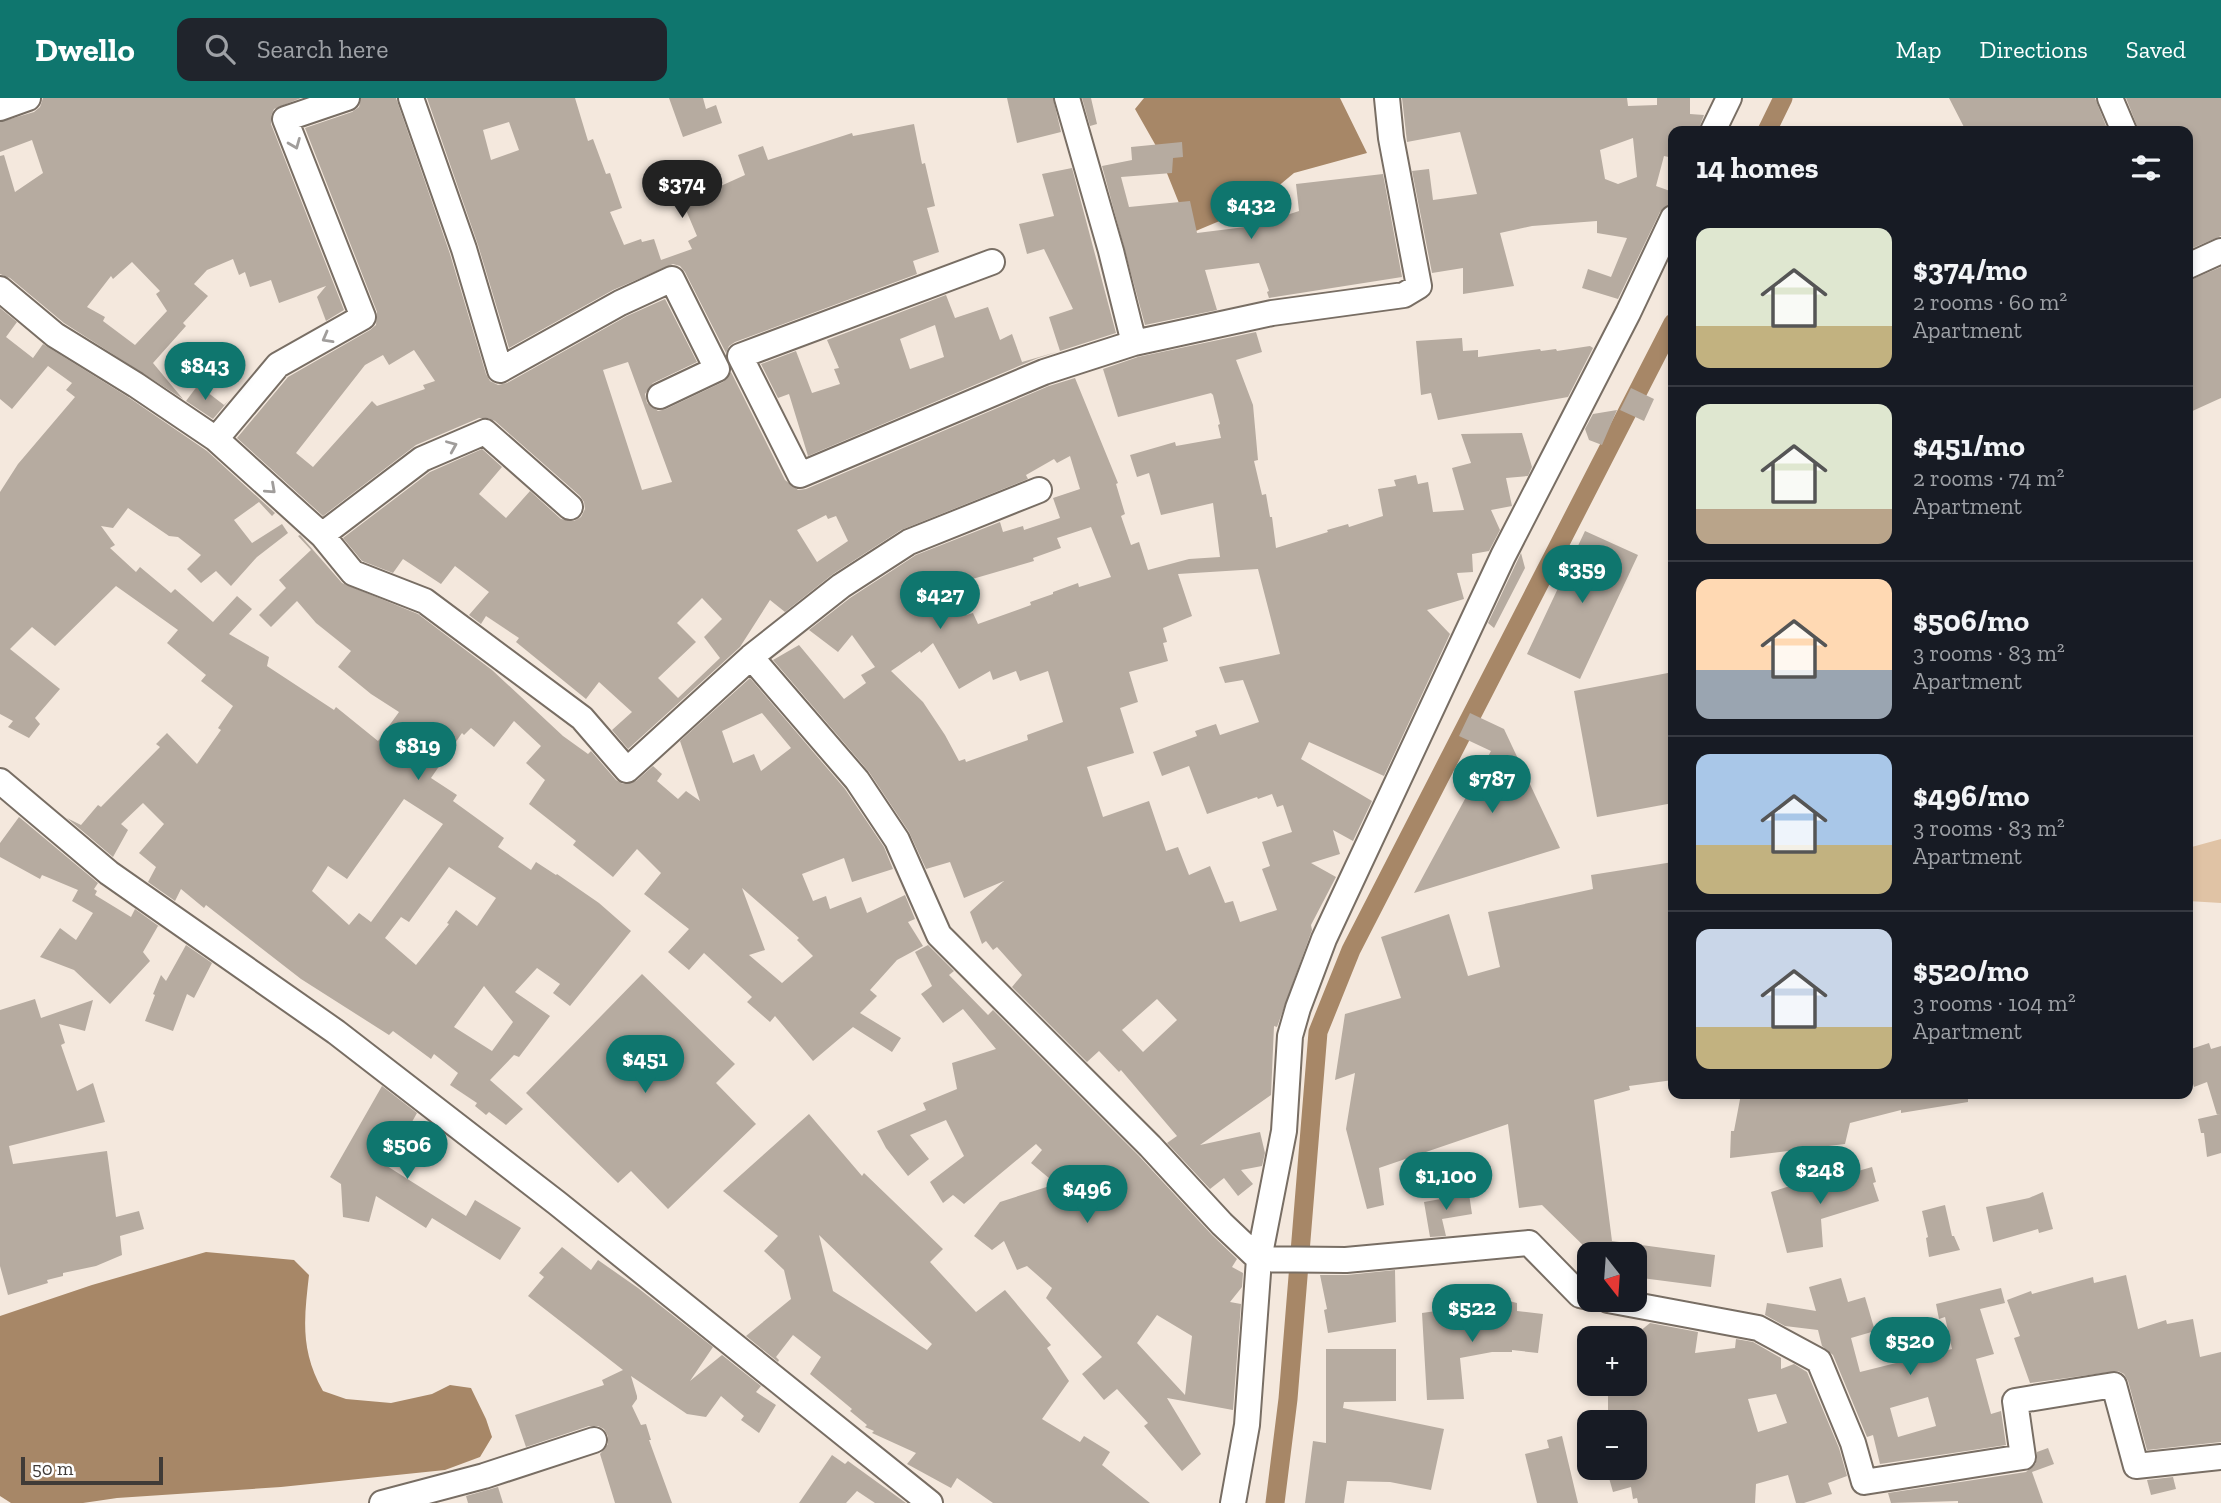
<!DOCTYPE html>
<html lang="en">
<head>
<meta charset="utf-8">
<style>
	body { margin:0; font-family:"Zilla Slab",serif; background:#20242c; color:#f1f3f6; height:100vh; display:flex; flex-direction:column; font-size:26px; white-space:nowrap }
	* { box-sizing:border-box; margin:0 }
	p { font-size:23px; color:#9ea1a6 }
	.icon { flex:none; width:38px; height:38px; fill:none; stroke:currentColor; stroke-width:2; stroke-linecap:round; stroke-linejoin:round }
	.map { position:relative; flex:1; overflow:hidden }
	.side { position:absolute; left:1668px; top:28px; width:525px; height:973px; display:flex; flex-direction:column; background:#171b24; border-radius:14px; box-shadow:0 4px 10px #0003 }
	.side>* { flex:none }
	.needle { width:46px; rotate:163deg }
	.fabs { position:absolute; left:1577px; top:1144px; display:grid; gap:14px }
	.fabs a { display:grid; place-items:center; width:70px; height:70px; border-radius:14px; background:#171b24; box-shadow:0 4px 10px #0003; font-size:35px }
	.scale { position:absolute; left:21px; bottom:18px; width:142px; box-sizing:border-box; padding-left:7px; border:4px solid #403b37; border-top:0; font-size:19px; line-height:24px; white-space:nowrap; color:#403b37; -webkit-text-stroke:5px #fff; paint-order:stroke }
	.price { position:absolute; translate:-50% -60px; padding:0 16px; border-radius:24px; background:#0f766e; color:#fff; font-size:23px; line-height:46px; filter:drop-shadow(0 2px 4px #0008) }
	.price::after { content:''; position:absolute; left:50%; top:42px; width:21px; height:16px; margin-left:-10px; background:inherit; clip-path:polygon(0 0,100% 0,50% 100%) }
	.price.active { background:#222; color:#fff }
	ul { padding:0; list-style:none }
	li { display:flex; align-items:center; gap:21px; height:175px; padding:0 28px }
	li+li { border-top:2px solid #363941 }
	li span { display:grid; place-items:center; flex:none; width:196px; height:140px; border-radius:14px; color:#555 }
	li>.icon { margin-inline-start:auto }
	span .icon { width:84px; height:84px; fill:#fffc; stroke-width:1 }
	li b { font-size:30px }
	h2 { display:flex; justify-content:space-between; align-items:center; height:84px; padding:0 28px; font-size:30px }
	header { display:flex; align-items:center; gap:42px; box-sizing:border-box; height:98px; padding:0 35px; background:#0f766e; color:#fff }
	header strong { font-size:33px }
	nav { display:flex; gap:38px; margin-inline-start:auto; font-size:24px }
	.search { width:490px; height:63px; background:#20242c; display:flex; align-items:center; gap:18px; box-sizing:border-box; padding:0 24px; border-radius:14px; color:#9ea1a6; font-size:26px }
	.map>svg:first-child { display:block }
	.green { fill:#e0c3a5 }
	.water { fill:#a78767 }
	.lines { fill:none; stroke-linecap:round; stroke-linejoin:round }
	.canal { stroke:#a78767; stroke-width:19 }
	.building { fill:#b6aba0; fill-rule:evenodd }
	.minor-casing { stroke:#786e64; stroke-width:28 }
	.minor { stroke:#fff; stroke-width:24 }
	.oneway { stroke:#a09d9b }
</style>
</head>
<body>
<header>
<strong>Dwello</strong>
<div class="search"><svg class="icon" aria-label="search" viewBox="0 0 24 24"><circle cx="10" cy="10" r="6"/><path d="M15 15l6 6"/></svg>Search here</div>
<nav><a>Map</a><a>Directions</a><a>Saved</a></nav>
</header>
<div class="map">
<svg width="2221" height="1405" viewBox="0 0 2221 1405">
	<rect width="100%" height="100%" fill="#f4e8dd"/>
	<path class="green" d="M2221 741V805L2188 803V750Z"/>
	<path class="water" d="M1144 0H1340L1367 55 1294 75 1253 109 1191 135 1156 48 1135 11Z
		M206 1154 294 1162 309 1177C304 1221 300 1252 323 1293L346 1301 391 1305 432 1296 450 1287 471 1290 486 1321 492 1339 480 1359 445 1372 281 1389 117 1400 83 1405H11L0 1398V1218L92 1187Z"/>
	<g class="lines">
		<path class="canal" d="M1767 33 1783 0
			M1275 1405 1288 1301 1318 934 1351 852 1673 225"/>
	</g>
	<path class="building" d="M43 0H301L274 11 271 18V26L344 212 326 223 317 199 326 188 279 205 271 182 250 189 245 174 239 177 233 161 207 172 194 186 208 198 183 225 186 228 153 265 183 301 64 225 10 180 0 176V58L4 57 15 94 43 75 32 42 0 54V24L34 14 40 9ZM132 164 160 193 156 196 167 213 135 247 103 223 105 219 87 209 111 178 113 181Z
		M361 0H396L450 156 486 276 490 283 498 287 507 285 627 218 665 201 697 264 653 285 645 296 647 305 658 313 666 311 723 284 731 274 785 382 798 392 806 391 1049 288 1075 280 1118 385 1116 386 1125 416 1121 418 1131 447 1139 444 1148 472 1189 461 1220 459 1213 405 1161 417 1149 375 1137 379 1130 357 1175 344 1176 348 1221 340 1218 327 1220 326 1213 297 1211 295 1118 319 1103 271 1138 259 1256 234 1262 254 1236 262 1253 307 1258 362 1254 363 1262 397 1266 396 1270 419H1272L1276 450 1328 434 1327 432 1348 426 1349 429 1383 418 1378 391 1396 388 1394 382 1416 377 1418 386 1428 384 1433 414 1464 412 1452 370 1471 365 1461 336 1522 335 1532 369 1528 378 1506 380 1512 408 1491 412 1500 432 1489 453 1472 456 1473 474 1457 475 1464 501 1427 512 1450 536 1384 678 1309 644 1301 661 1372 703 1353 743 1333 732 1340 756 1311 765 1336 779 1311 827 1312 832 1277 929 1274 928 1271 997 1200 1047 1260 1034 1265 1055 1262 1068 1241 1072 1253 1086 1238 1098 1224 1080 1210 1091 1167 1045 1177 1038 1121 972 1119 974 1099 953 1087 964 1012 889 1022 877 997 849 993 852 986 843 982 846 970 814 1004 783 964 800 950 764 926 771 909 734 869 674 773 562 799 547 844 601 866 585 861 577 875 569 852 537 838 554 809 532 850 500 916 457 1000 424 1003 434 1023 428 1024 432 1060 420 1053 400 1080 391 1070 358 1057 365 1054 361 1026 377 1028 381 901 432 833 476 785 514 770 502 740 549 628 651 612 632 632 614 599 584 586 601 516 544 519 540 486 518 481 526 469 517 489 494 455 468 441 486 403 461 393 475 362 463 343 440 430 374 482 351 502 369 479 396 506 420 530 393 561 421 574 423 581 419 585 411 584 404 580 398 495 323 488 320H479L416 347 323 418 237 340 288 279 370 232 376 227 377 214 305 30 352 14 359 9ZM414 252 435 283 423 287 425 291 377 308 372 303 313 369 296 355 365 267 383 257 389 267ZM628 264 672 384 642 392 603 272ZM826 417 828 421 836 418 848 443 817 464 797 432ZM1091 429 1111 479 1079 489 1078 485 1053 494V496L1030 504 1031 507 978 526 973 515 966 517 956 490 970 485 969 482 1034 463 1033 460 1061 450 1057 440ZM1258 471 1280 556 1219 569 1225 585 1243 582 1259 624 1220 637 1216 626 1195 633 1197 638 1153 654 1162 678 1189 668 1207 716 1257 699 1258 701 1272 696 1277 709 1283 707 1292 734 1262 744 1270 768 1262 771 1277 812 1240 824 1233 803 1225 805 1210 768 1189 777 1178 749 1166 753 1149 703 1103 719 1087 669 1134 655 1120 610 1138 604 1129 574 1168 563 1163 545 1167 544 1163 530 1192 518 1178 476ZM702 500 722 521 704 539 720 560 678 600 658 580 696 544 677 525ZM933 545 959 591 990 573 993 582 1016 573 1020 583 1048 573 1063 624 1027 637 1028 642 966 664 965 661 959 663 945 637 923 604 891 573 920 553 921 555ZM1157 901 1177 922 1143 954 1122 932Z
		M427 0H575L588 43 593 41 606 76 610 75 622 110 610 114 624 147 641 141 642 144 654 141 661 162 692 151 688 143 697 138 683 105 745 77 738 57 763 48 768 62 852 35 853 38 914 26 922 66 925 65 935 108 927 110 939 154 913 163 917 176 735 244 729 248 726 255 685 174 680 168 673 166 613 192 509 250 478 147ZM509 24 519 52 491 62 483 32Z
		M669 0H703L706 11 716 7 722 25 683 39Z
		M1007 0H1053L1061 34 1017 45Z
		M1082 0H1091L1097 26 1090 28Z
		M1402 0H1627L1628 8 1657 7V0H1690V16L1704 17 1698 33H1673V60L1664 58 1656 88 1673 94V103L1660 114 1618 201 1582 190 1588 171 1611 179 1627 140 1597 135V123L1532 128 1500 135 1514 188 1463 196V170L1432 175 1412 73 1429 71 1433 102 1477 96 1460 34 1407 44ZM1633 40 1637 79 1618 86 1605 81 1600 52Z
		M1949 0H2095L2108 33H1966Z
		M2126 0H2221V138L2188 152V33H2139Z
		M1182 44 1183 59 1173 60 1172 75 1121 79 1129 109 1190 103 1197 135 1253 128 1299 113 1296 86 1383 76 1402 179 1269 200 1267 194 1269 193 1259 165 1205 172 1217 212 1145 227 1102 68 1132 62 1131 49Z
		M1072 70 1116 235 1038 260 808 358 789 296 778 300 761 266 796 253 812 295 840 286 834 271 839 270 827 242 946 197 955 220 988 209 1000 242 1012 236 1022 264 1060 253 1049 219 1073 211 1044 151 1027 156 1019 126 1054 118 1042 76ZM935 227 944 259 910 271 900 241Z
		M2221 169V300L2188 315V183Z
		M0 210 17 224 6 239 33 260 43 246 128 299 207 353 275 415 272 418 259 404 234 422 252 445 282 426 288 435 257 459 231 488 216 473 201 485 187 471 201 457 178 439 169 438 128 410 113 430 101 428 115 447 110 450 136 474 140 469 171 495 175 491 213 524 237 498 252 511 229 536 269 559 267 568 334 612 336 609 378 643 399 614 371 596 338 569 351 553 316 525 297 503 271 529 259 517 286 490 279 482 311 452 298 438 300 437 342 485 418 516 492 572 563 638 588 656 591 653 616 682 623 686 636 683 653 668 662 676 657 683 678 701 686 693 700 703 680 643 750 580 845 691 884 749 893 771 852 784 844 760 802 776 813 803 826 798 830 811 861 799 867 815 905 797 915 821 908 824 923 848 897 862 870 892 877 898 860 915 901 940 892 954 853 929 813 963 775 918 770 924 747 904 752 899 704 855 689 872 668 854 689 831 644 796 661 775 637 751 613 779 573 747 576 743 529 706 545 682 526 665 541 648 514 623 494 649 471 630 464 637 462 635 431 680 457 697 453 703 504 740 498 749 531 772 536 764 556 777 557 776 599 805 631 833 570 908 553 895 560 886 537 870 515 894 550 918 519 959 514 957 490 982 523 1011 506 1027 489 1014 486 1017 475 1008 477 1005 450 987 458 975 434 956 431 961 393 933 389 937 301 881 206 807 204 810 181 791 175 803 148 784 156 769 139 755 164 726 143 705 121 726 128 732 113 759 67 720 81 727 98 707 101 709 160 649 156 646 167 635 197 666 221 632 218 630 233 608 201 583 206 577 167 545 178 532 116 488 55 548 32 529 10 551 60 591 35 620 40 626 29 640 8 629 13 623 0 616V394L18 366 75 299 66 292 72 285 48 268 12 311 0 301ZM762 615 791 650 761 673 754 656 733 665 722 633ZM404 701 443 726 371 824 359 815 349 827 312 793 328 768 347 781ZM449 769 496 800 477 828 456 812 447 825 449 826 416 867 385 840 401 819 409 824ZM742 790 799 840 797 842 813 858 782 885 749 857 765 852ZM484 888 513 924 492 953 454 929Z
		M1462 240 1463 253 1478 252V259L1540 251 1541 253 1556 251 1557 253 1590 248 1593 250 1568 299 1438 322 1431 295 1421 297 1416 243Z
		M198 287 224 307 229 302 213 321 186 303Z
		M1631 290 1654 301 1644 323 1620 312Z
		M1617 312 1602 347 1589 342 1585 331 1593 316Z
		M1585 433 1638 457 1580 581 1527 556Z
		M1521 455 1525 470 1494 530 1488 525Z
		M1673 574V705L1597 719 1574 593Z
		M1470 615 1504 631 1560 750 1414 795 1491 653 1459 638Z
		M19 719 98 785 94 791 97 793 95 797 131 819 135 811 160 829 158 828 143 854 150 863 110 906 74 872 40 859 60 830 76 842 93 815 72 803 78 792 42 777 40 781 0 759V745Z
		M1673 764V982L1629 988 1630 992 1594 1002 1612 1143 1715 1157 1711 1189 1634 1179V1157H1593L1542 1107 1519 1110 1508 1026 1379 1070 1384 1107 1367 1111 1346 1031 1355 975 1335 982 1345 916 1401 900 1381 839 1449 816 1468 878 1500 869 1488 814 1593 791 1591 777Z
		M186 847 212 865 194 900 187 896 173 933 145 923 155 897 153 896 161 877 166 883Z
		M928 847 954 873 949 877 988 917 993 912 1139 1058 1212 1137 1237 1161 1232 1169 1243 1175 1242 1189 1230 1204 1241 1206 1233 1312 1167 1300 1201 1356 1182 1373 1144 1328 1148 1325 1117 1291 1104 1302 1082 1276 1102 1259 1046 1200 1052 1190 1027 1168 1017 1172 1004 1143 992 1152 974 1138 1000 1104 1056 1086 1031 1065 1042 1052 1036 1046 964 1106 953 1097 943 1105 930 1084 964 1058 946 1022 910 1037 929 1061 908 1078 886 1050 877 1033 926 1012 923 1005 957 991 952 965 996 951 963 911 943 925 921 896 932 888 915 854ZM1157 1217 1192 1238 1185 1297 1137 1245Z
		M642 876 735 966 716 985 756 1026 668 1111 631 1073 618 1085 526 995Z
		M35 901 41 920 93 902 85 933 59 926 65 945 61 947 77 993 93 985 105 1024 9 1048 13 1066 107 1053 116 1119 139 1113 144 1131 120 1138 122 1157 96 1168 63 1175V1178L47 1182 48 1185 8 1197 0 1168V912Z
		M2209 945 2211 951 2221 948V1055L2207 1059 2204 1035H2201L2198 1021 2220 1016 2217 1017 2207 984 2194 989 2188 969V952Z
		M382 988 417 1015 387 1068 466 1118 475 1102 521 1130 500 1162 432 1120 426 1130 376 1098 369 1124 343 1119 341 1086 330 1079Z
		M1741 996H1968V1004L1901 1015V1012L1850 1025 1845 1046 1730 1060 1731 1033H1734Z
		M809 1016 862 1078 864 1075 943 1151 930 1164 976 1214 1005 1192 1051 1247 1047 1250 1069 1283 1042 1321 1080 1344 1084 1338 1110 1354 1102 1367 1150 1405H993L957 1380 951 1390 907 1366 916 1355 872 1335 874 1333 865 1329 867 1327 850 1313 852 1311 810 1276 821 1259 793 1237 776 1259 779 1262 778 1264 746 1238 791 1201 784 1172 764 1153 778 1138 723 1093ZM819 1137 932 1246 927 1252 833 1193Z
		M1872 1069 1876 1084 1873 1085 1879 1103 1821 1121 1823 1149 1787 1155 1771 1094 1813 1081 1837 1077V1079Z
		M2043 1094 2053 1131 2039 1135 2038 1131 1993 1144 1986 1109 2029 1100Z
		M1469 1096 1472 1116 1442 1121 1446 1138 1430 1139 1424 1104Z
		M1945 1107 1952 1138H1954L1960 1152 1929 1159 1926 1140 1928 1139 1922 1113Z
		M562 1149 591 1172 598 1162 638 1190 713 1249 690 1283 722 1257 761 1288 756 1294 776 1307 759 1335 741 1322 744 1318 721 1298 706 1319 687 1316 631 1278 637 1298V1301L632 1308 641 1327 646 1326 651 1342H649L672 1405H615L600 1356 608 1346V1338L604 1331 598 1328H589L526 1349 515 1317 604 1287 602 1282 623 1272 528 1198 544 1179 539 1175Z
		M1395 1172 1396 1224 1328 1235 1324 1212 1327 1211 1320 1177H1347Z
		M2126 1177 2138 1231 2166 1222 2167 1226 2193 1221 2200 1259 2221 1254V1344L2147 1352 2128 1283 2124 1276 2118 1273 2030 1285 2014 1240 2020 1238 2007 1202 2031 1193 2032 1196 2093 1179 2094 1185Z
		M1841 1180 1848 1204 1865 1199 1875 1233 1851 1240 1860 1274 1952 1251 1945 1219 1939 1221 1936 1206 2001 1190 2005 1205 1980 1211 1994 1256 1976 1261 1991 1316 2001 1313 2006 1347 1880 1366 1873 1337 1867 1339 1833 1257 1822 1248 1818 1232 1785 1228 1765 1217 1767 1205 1816 1213 1809 1189ZM1928 1299 1936 1328 1898 1339 1890 1310Z
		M1501 1201 1517 1205V1213L1543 1216 1538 1255 1512 1252V1254H1492L1460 1260 1464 1301 1427 1302 1422 1215 1457 1210 1458 1225 1500 1220Z
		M1650 1225 1698 1234 1695 1255 1735 1250 1736 1241 1753 1244 1781 1260V1271L1794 1266 1807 1274 1839 1350 1847 1378 1828 1385 1832 1396 1804 1405H1796L1788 1377 1756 1386 1755 1405H1638L1637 1400 1633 1401 1631 1389 1613 1394 1609 1380 1634 1372V1325H1608V1286H1634V1238ZM1776 1296 1787 1325 1758 1334 1748 1301Z
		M1326 1251H1396V1303L1344 1304 1343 1310 1444 1331 1431 1392 1390 1384 1347 1383 1344 1405H1305L1313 1343 1326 1345Z
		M1562 1338 1578 1405H1537L1525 1356 1549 1350 1547 1342Z
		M2048 1350 2054 1366 2032 1374 2043 1405H1958V1403L1891 1405 1888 1395 2026 1374 2036 1365 2037 1354Z
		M832 1357 845 1366 848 1363 906 1405H875L857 1393 846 1405H799Z
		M2173 1379 2176 1391 2151 1397 2147 1382Z
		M498 1389 503 1405H468L466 1398Z"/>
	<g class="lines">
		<defs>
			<path id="minor" d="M347 0 285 21 363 219 278 267 216 341 322 437 422 361 485 334 570 409
				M411 0 464 151 500 272 620 205 672 181 717 271 660 298
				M2110 0 2124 33
				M0 10 28 0
				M1713 33 1729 0
				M992 164 740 258 800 377 1044 274 1134 245 1111 153 1067 0
				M2188 168 2221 153
				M0 191 55 237 136 287 216 341
				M1134 245 1272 215 1404 197 1419 188 1391 40 1387 0
				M322 437 353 475 425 503 582 620 627 672 751 559 841 488 909 444 1039 392
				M751 559 857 682 897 742 939 837 1150 1048 1222 1126 1259 1161 1346 1162 1529 1145 1580 1197 1589 1199
				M0 683 109 775 336 934 557 1105 930 1405
				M1608 1202 1758 1230 1819 1263 1853 1345 1864 1384 2023 1359 2015 1303 2114 1287 2136 1368 2221 1359
				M382 1405 484 1378 594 1342
				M1233 1405 1247 1327 1259 1161 1284 1033 1290 938 1298 910 1324 841 1503 458 1628 215 1673 120"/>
		</defs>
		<use href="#minor" class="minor-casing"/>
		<use href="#minor" class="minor"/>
	</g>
	<defs><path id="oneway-chevron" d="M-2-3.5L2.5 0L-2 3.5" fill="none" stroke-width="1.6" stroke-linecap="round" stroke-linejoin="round" transform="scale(1.75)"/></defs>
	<g class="oneway">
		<use href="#oneway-chevron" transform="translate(295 46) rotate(68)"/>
		<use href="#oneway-chevron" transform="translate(327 240) rotate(151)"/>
		<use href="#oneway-chevron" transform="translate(452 348) rotate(-23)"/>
		<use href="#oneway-chevron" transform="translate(271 391) rotate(42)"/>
	</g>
</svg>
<div class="fabs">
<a><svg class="needle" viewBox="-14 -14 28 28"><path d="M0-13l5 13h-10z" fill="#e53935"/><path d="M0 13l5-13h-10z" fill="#9ea1a6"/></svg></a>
<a>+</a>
<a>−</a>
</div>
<div class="scale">50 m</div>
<b class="price active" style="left:682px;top:122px">$374</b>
<b class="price" style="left:1251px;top:143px">$432</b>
<b class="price" style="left:205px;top:304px">$843</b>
<b class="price" style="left:1582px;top:507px">$359</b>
<b class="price" style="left:940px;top:533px">$427</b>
<b class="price" style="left:418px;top:684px">$819</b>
<b class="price" style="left:1492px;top:717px">$787</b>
<b class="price" style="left:645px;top:997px">$451</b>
<b class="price" style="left:407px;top:1083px">$506</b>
<b class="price" style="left:1820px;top:1108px">$248</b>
<b class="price" style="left:1446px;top:1114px">$1,100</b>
<b class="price" style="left:1087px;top:1127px">$496</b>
<b class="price" style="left:1472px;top:1246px">$522</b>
<b class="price" style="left:1910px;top:1279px">$520</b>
<section class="side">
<h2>14 homes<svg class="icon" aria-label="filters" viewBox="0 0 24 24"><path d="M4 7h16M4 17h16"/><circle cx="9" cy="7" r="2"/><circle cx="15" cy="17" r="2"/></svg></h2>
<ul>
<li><span style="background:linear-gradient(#dfe7d0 70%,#c2b280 0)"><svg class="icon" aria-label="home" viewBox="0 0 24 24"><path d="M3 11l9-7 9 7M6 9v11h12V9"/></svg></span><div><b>$374/mo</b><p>2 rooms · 60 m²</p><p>Apartment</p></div></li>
<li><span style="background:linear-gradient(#dfe7d0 75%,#b9a48a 0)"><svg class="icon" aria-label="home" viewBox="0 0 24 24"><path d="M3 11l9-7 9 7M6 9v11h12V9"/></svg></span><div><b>$451/mo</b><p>2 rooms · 74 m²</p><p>Apartment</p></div></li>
<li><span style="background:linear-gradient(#ffd9b3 65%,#9aa5b1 0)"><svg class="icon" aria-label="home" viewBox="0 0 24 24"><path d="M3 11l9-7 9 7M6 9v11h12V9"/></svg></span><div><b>$506/mo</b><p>3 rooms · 83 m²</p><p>Apartment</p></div></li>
<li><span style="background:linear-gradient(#a9c7e8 65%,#c2b280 0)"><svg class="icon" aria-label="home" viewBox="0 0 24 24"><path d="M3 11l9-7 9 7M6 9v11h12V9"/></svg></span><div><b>$496/mo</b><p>3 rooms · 83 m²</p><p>Apartment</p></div></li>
<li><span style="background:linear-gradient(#c9d6e8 70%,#c2b280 0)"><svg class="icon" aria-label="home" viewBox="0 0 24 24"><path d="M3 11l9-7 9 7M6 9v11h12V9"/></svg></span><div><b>$520/mo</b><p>3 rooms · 104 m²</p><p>Apartment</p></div></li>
</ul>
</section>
</div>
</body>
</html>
